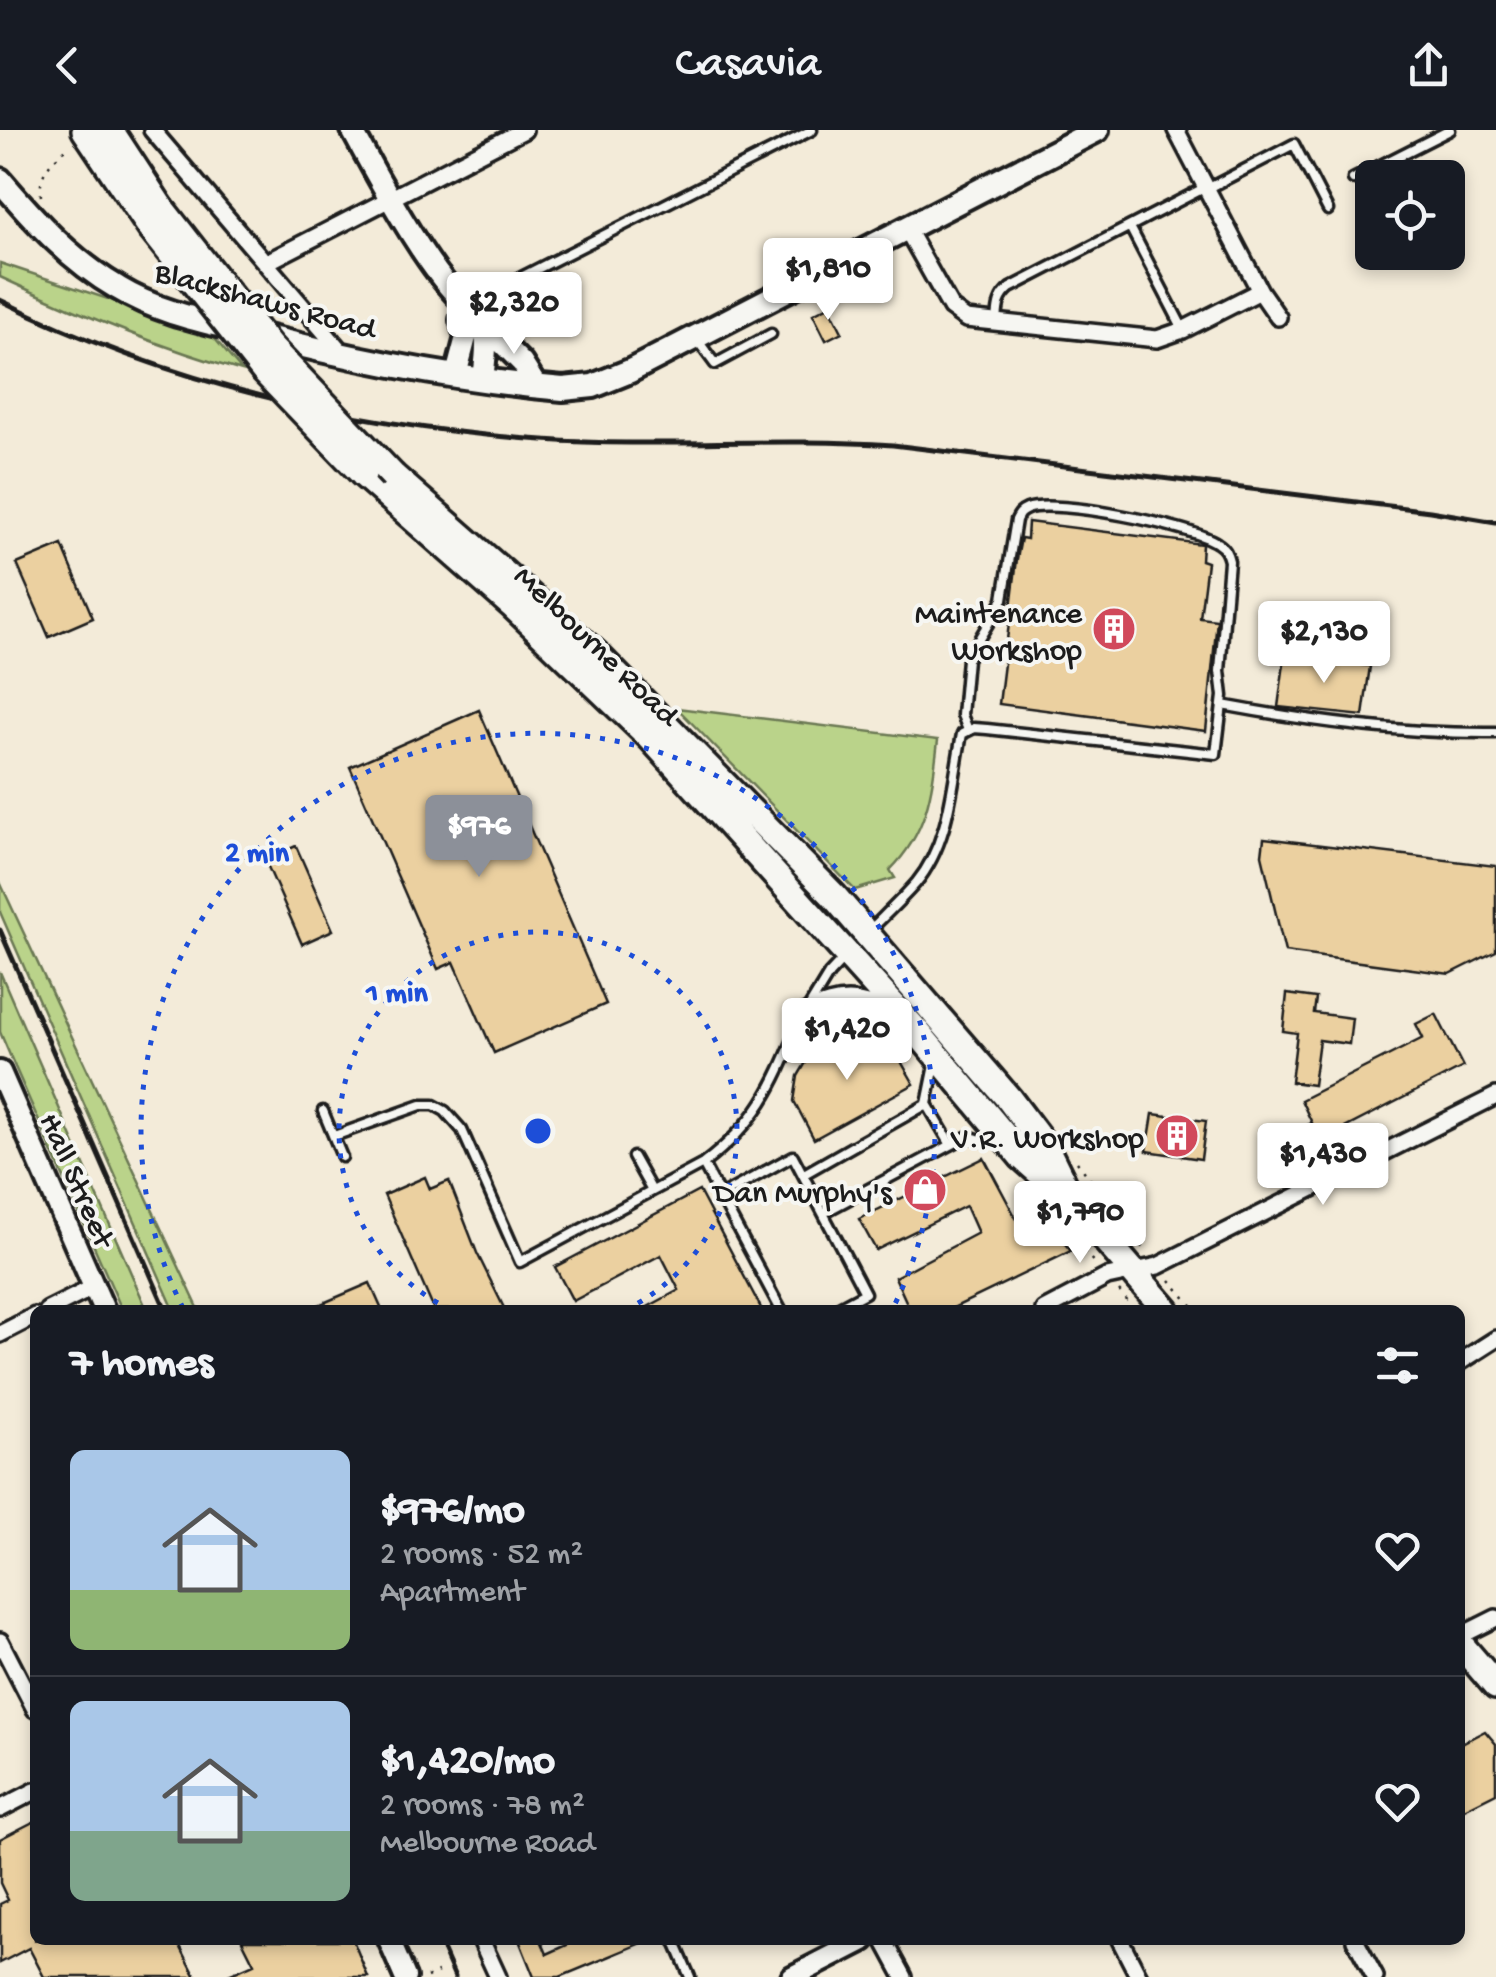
<!DOCTYPE html>
<html lang="en">
<head>
<meta charset="utf-8">
<style>
	body { margin:0; font-family:"Gochi Hand",sans-serif; background:#242831; color:#f1f3f6; height:100vh; display:flex; flex-direction:column; font-size:38px; white-space:nowrap }
	* { box-sizing:border-box; margin:0 }
	p { font-size:32px; color:#9ea1a6 }
	.icon { flex:none; width:55px; height:55px; fill:none; stroke:currentColor; stroke-width:2; stroke-linecap:round; stroke-linejoin:round }
	.map { position:relative; flex:1; overflow:hidden }
	.sheet { position:absolute; left:30px; top:1175px; width:1435px; height:640px; display:flex; flex-direction:column; background:#171b24; border-radius:15px; box-shadow:0 5px 15px #0003 }
	.sheet>* { flex:none }
	.tools { position:absolute; left:1355px; top:30px; display:grid; gap:20px }
	.tools a { display:grid; place-items:center; width:110px; height:110px; border-radius:15px; background:#171b24; box-shadow:0 5px 15px #0003; font-size:50px }
	.price { position:absolute; translate:-50% -85px; padding:0 22px; border-radius:10px; background:#fff; color:#222; font-size:32px; line-height:65px; filter:drop-shadow(0 2px 5px #0008) }
	.price::after { content:''; position:absolute; left:50%; top:60px; width:30px; height:22px; margin-left:-15px; background:inherit; clip-path:polygon(0 0,100% 0,50% 100%) }
	.price.on { background:#8c9099; color:#fff }
	ul { padding:0; list-style:none }
	li { display:flex; align-items:center; gap:30px; height:250px; padding:0 40px }
	li+li { border-top:2px solid #363941 }
	li span { display:grid; place-items:center; flex:none; width:280px; height:200px; border-radius:15px; color:#555 }
	li>.icon { margin-inline-start:auto }
	span .icon { width:120px; height:120px; fill:#fffc; stroke-width:1 }
	li b { font-size:42px }
	h2 { display:flex; justify-content:space-between; align-items:center; height:120px; padding:0 40px; font-size:42px }
	header { display:flex; justify-content:space-between; align-items:center; height:130px; padding:0 40px; background:#171b24; font-size:45px; font-weight:600 }
	.map>svg:first-child { display:block }
	.green { fill:#bad38a; stroke:#6b7853; stroke-width:2.5 }
	.building { fill:#ebd0a0; stroke:#1c1c1c; stroke-width:2.5 }
	.lines { fill:none; stroke-linecap:round; stroke-linejoin:round }
	.service-casing { stroke:#1c1c1c; stroke-width:15 }
	.minor-casing { stroke:#1c1c1c; stroke-width:22 }
	.tertiary-casing { stroke:#1c1c1c; stroke-width:28 }
	.secondary-casing { stroke:#1c1c1c; stroke-width:30 }
	.primary-casing { stroke:#1c1c1c; stroke-width:32 }
	.path { stroke:#1c1c1c; stroke-width:2.5; stroke-dasharray:2.5 8; stroke-linecap:butt }
	.service { stroke:#f6f6f2; stroke-width:8 }
	.minor { stroke:#f6f6f2; stroke-width:15 }
	.tertiary { stroke:#f6f6f2; stroke-width:20 }
	.secondary { stroke:#f6f6f2; stroke-width:22 }
	.primary { stroke:#f6f6f2; stroke-width:25 }
	.rail { stroke:#1c1c1c; stroke-width:5 }
	.primary-bridge-casing { stroke:#1c1c1c; stroke-width:32; stroke-linecap:butt }
	.primary-bridge { stroke:#f6f6f2; stroke-width:25 }
	.ring { fill:none; stroke:#1d4ed8; stroke-width:5; stroke-dasharray:5 10 }
	.labels { text-anchor:middle; stroke-width:8; stroke-linejoin:round; paint-order:stroke }
	.street-label { font-size:32px; fill:#1c1c1c; stroke:#f6f6f2 }
	.poi-label { font-size:32px; fill:#1c1c1c; stroke:#f6f6f2; text-anchor:end }
	.centre { fill:#1d4ed8; stroke:#f6f6f2; stroke-width:5 }
	.ring-label { font-size:30px; text-anchor:middle; font-weight:bold; fill:#1d4ed8; stroke:#f6f6f2; stroke-width:8; stroke-linejoin:round; paint-order:stroke }
</style>
</head>
<body>
<header><svg class="icon" aria-label="back" viewBox="0 0 24 24"><path d="M15 5l-7 7 7 7"/></svg>Casavia<svg class="icon" aria-label="share" viewBox="0 0 24 24"><path d="M12 15V3M7 8l5-5 5 5M5 13v7h14v-7"/></svg></header>
<div class="map">
<svg width="1496" height="1847" viewBox="0 0 1496 1847">
	<rect width="100%" height="100%" fill="#f3ebd9"/>
	<filter id="ink" filterUnits="userSpaceOnUse"><feTurbulence type="fractalNoise" baseFrequency=".01" numOctaves="2"/><feDisplacementMap in="SourceGraphic" scale="20" xChannelSelector="R" yChannelSelector="G"/><feConvolveMatrix kernelMatrix="1 2 1 2 8 2 1 2 1" color-interpolation-filters="sRGB"/></filter>
	<g filter="url(#ink)">
		<path class="green" d="M0 133 210 203 242 241C158 217 79 184 0 147Z
			M677 578 938 610C932 661 928 702 890 740L895 748 855 760Z
			M0 752 199 1180H174L0 782Z
			M0 842 16 879 147 1180H122L12 930 0 902Z"/>
		<path class="building" d="M829 176 842 202 826 210 813 184Z
			M1028 392 1202 414 1201 430 1207 432 1200 488 1217 490 1206 601 999 574 1017 429 1021 408 1027 409Z
			M62 415 93 488 49 507 17 434Z
			M1285 526 1370 536 1363 586 1278 577Z
			M479 580 606 874 494 923 454 832 438 839 350 637Z
			M1264 708 1496 736V821L1450 844 1285 822 1262 725Z
			M296 716 333 800 302 814 265 730Z
			M1287 864 1316 868 1314 883 1352 888 1349 914 1319 910 1313 955 1291 952 1297 903 1283 901Z
			M1436 884 1463 937 1294 1024 1285 1006 1312 993 1301 970 1423 908 1416 894Z
			M869 907 886 915 899 928 914 954 814 1009 794 971 798 946 808 929 829 914Z
			M1153 984 1206 991 1201 1029 1147 1021Z
			M984 1028 1022 1099 1043 1088 1071 1121 949 1180H910L895 1147 978 1103 966 1076 876 1120 859 1089Z
			M425 1047 430 1059 449 1051 477 1123 505 1180H434L384 1065Z
			M699 1061 762 1180H642L679 1160 661 1125 573 1171 555 1137Z
			M370 1153 382 1180H307Z
			M1485 1601 1496 1614V1663L1464 1679 1460 1671V1614Z
			M35 1691V1810H177L196 1847H44L29 1818 0 1833V1774L8 1770 0 1753V1709Z
			M242 1810H353L368 1847H224L254 1834Z
			M519 1810H541L547 1824 578 1810H649L560 1847H534Z"/>
		<g class="lines">
			<defs>
				<path id="service" d="M1353 49 1450 0
					M1207 59 1294 14 1328 80
					M1130 97 1183 199
					M472 172 812 0
					M997 192C998 177 998 168 1010 158L1206 57
					M698 211 715 234 771 204
					M1222 575C1313 592 1403 604 1496 603
					M871 799C886 784 902 769 916 753 950 712 952 654 962 604L974 598 987 599 1216 624 1223 566 1220 541 1229 431C1227 423 1225 418 1217 413 1192 396 1054 368 1027 379 1020 382 1019 384 1016 390L1003 469 967 529 962 585 968 600
					M809 877 829 844 845 827
					M927 974 951 1015
					M323 981 342 1027
					M334 1006 421 975H434L445 981 462 1000 520 1132 703 1034C760 990 773 957 800 893
					M633 1027 652 1061
					M703 1034 781 1180
					M804 1044 927 974 935 935
					M720 1066 793 1026 865 1163 833 1180
					M825 1082 968 1006 988 1012
					M674 1810 690 1847"/>
				<path id="minor" d="M152 0 344 225
					M1176 0 1260 161 1278 187
					M906 98 951 178 966 189 1157 209 1183 200 1260 161
					M267 132 524 0
					M48 1180 94 1157
					M1044 1180 1107 1147 1158 1136 1496 966
					M0 1204 35 1186
					M1460 1232 1496 1209
					M1460 1506 1496 1488
					M0 1511 35 1579
					M0 1679 35 1661
					M481 1810 498 1847
					M884 1810 904 1847
					M1120 1810 1139 1847
					M1355 1810 1375 1847"/>
				<path id="tertiary" d="M352 0C372 37 441 168 477 181 490 205 486 223 483 249
					M486 197 522 233 537 257
					M456 245 466 207 461 190 465 176
					M0 942 104 1180
					M389 1810 405 1847
					M792 1847 864 1810"/>
				<path id="secondary" d="M0 50C36 92 70 130 118 158 157 182 203 191 247 202 351 229 457 250 563 259L593 256 630 241 1097 0"/>
				<path id="primary" d="M85 0 150 97
					M110 0 161 78
					M363 344 512 475 652 609 919 904 1022 1027 1073 1072 1166 1180
					M393 346 595 523 833 765 1009 969 1046 1018 1066 1059
					M801 891C847 867 861 874 905 897
					M1460 1514 1496 1556"/>
			</defs>
			<use href="#service" class="service-casing"/>
			<use href="#minor" class="minor-casing"/>
			<use href="#tertiary" class="tertiary-casing"/>
			<use href="#secondary" class="secondary-casing"/>
			<use href="#primary" class="primary-casing"/>
			<path class="path" d="M41 66C38 42 53 29 70 16
				M1077 1032 1145 1121
				M1042 1074 1097 1136
				M1170 1150 1196 1180
				M1119 1161 1135 1180
				M427 1847 438 1842"/>
			<use href="#service" class="service"/>
			<use href="#minor" class="minor"/>
			<use href="#tertiary" class="tertiary"/>
			<use href="#secondary" class="secondary"/>
			<use href="#primary" class="primary"/>
			<path class="rail" d="M0 170C168 254 356 297 543 310 659 318 776 307 893 315L1430 381 1496 392
				M0 800 166 1180
				M439 1810 455 1847"/>
			<defs>
				<path id="primary-bridge" d="M161 78 270 217 393 346
					M150 97 264 241 363 344"/>
			</defs>
			<use href="#primary-bridge" class="primary-bridge-casing"/>
			<use href="#primary-bridge" class="primary-bridge"/>
		</g>
	</g>
	<g class="ring">
		<path d="M451 1180A199 199 0 1 1 625 1180"/>
		<path d="M183 1178A397 397 0 1 1 893 1178"/>
	</g>
	<defs>
		<symbol id="building-disc" viewBox="-11 -11 22 22"><circle r="9.5" fill="#d1495b" stroke="#f6f6f2"/><path d="M-4-6H4V6H1V3H-1V6H-4ZM-2.5-4.3h1.7v1.8h-1.7ZM.8-4.3h1.7v1.8H.8ZM-2.5-1h1.7V.8h-1.7ZM.8-1h1.7V.8H.8Z" fill="#fff"/></symbol>
		<symbol id="shop-disc" viewBox="-11 -11 22 22"><circle r="9.5" fill="#d1495b" stroke="#f6f6f2"/><path d="M-5-2.5h2.3a2.7 3.5 0 0 1 5.4 0H5L5.5 6h-11ZM-1.5-2.5h3a1.5 2.3 0 0 0-3 0Z" fill="#fff"/></symbol>
	</defs>
	<g fill-rule="evenodd">
		<use href="#building-disc" x="1089" y="474" width="50" height="50"/>
		<use href="#building-disc" x="1152" y="981" width="50" height="50"/>
		<use href="#shop-disc" x="900" y="1035" width="50" height="50"/>
	</g>
	<g class="labels">
		<g class="street-label">
			<text transform="translate(266 168) rotate(15)" y="11">Blackshaws Road</text>
			<text transform="translate(598 514) rotate(44)" y="11">Melbourne Road</text>
			<text transform="translate(79 1049) rotate(66)" y="11">Hall Street</text>
		</g>
		<g class="poi-label">
			<text x="1082" y="492">Maintenance<tspan x="1082" dy="37">Workshop</tspan></text>
			<text x="1144" y="1017">V.R. Workshop</text>
			<text x="892" y="1071">Dan Murphy's</text>
		</g>
	</g>
	<circle cx="538" cy="1001" r="15" class="centre"/>
	<g class="ring-label">
		<text x="257" y="731">2 min</text>
		<text x="397" y="871">1 min</text>
	</g>
</svg>
<div class="tools">
<a><svg class="icon" aria-label="locate" viewBox="0 0 24 24"><circle cx="12" cy="12" r="6"/><path d="M12 2v4M12 18v4M2 12h4M18 12h4"/></svg></a>
</div>
<b class="price" style="left:828px;top:193px">$1,810</b>
<b class="price" style="left:514px;top:227px">$2,320</b>
<b class="price" style="left:1324px;top:556px">$2,130</b>
<b class="price on" style="left:479px;top:750px">$976</b>
<b class="price" style="left:847px;top:953px">$1,420</b>
<b class="price" style="left:1323px;top:1078px">$1,430</b>
<b class="price" style="left:1080px;top:1136px">$1,790</b>
<section class="sheet">
<h2>7 homes<svg class="icon" aria-label="filters" viewBox="0 0 24 24"><path d="M4 7h16M4 17h16"/><circle cx="9" cy="7" r="2"/><circle cx="15" cy="17" r="2"/></svg></h2>
<ul>
<li><span style="background:linear-gradient(#a9c7e8 70%,#8fb573 0)"><svg class="icon" aria-label="home" viewBox="0 0 24 24"><path d="M3 11l9-7 9 7M6 9v11h12V9"/></svg></span><div><b>$976/mo</b><p>2 rooms · 52 m²</p><p>Apartment</p></div><svg class="icon" aria-label="heart" viewBox="0 0 24 24"><path d="M12 20l-8-8c-3-5 5-10 8-4 3-6 11-1 8 4z"/></svg></li>
<li><span style="background:linear-gradient(#a9c7e8 65%,#7fa58c 0)"><svg class="icon" aria-label="home" viewBox="0 0 24 24"><path d="M3 11l9-7 9 7M6 9v11h12V9"/></svg></span><div><b>$1,420/mo</b><p>2 rooms · 78 m²</p><p>Melbourne Road</p></div><svg class="icon" aria-label="heart" viewBox="0 0 24 24"><path d="M12 20l-8-8c-3-5 5-10 8-4 3-6 11-1 8 4z"/></svg></li>
</ul>
</section>
</div>
</body>
</html>
